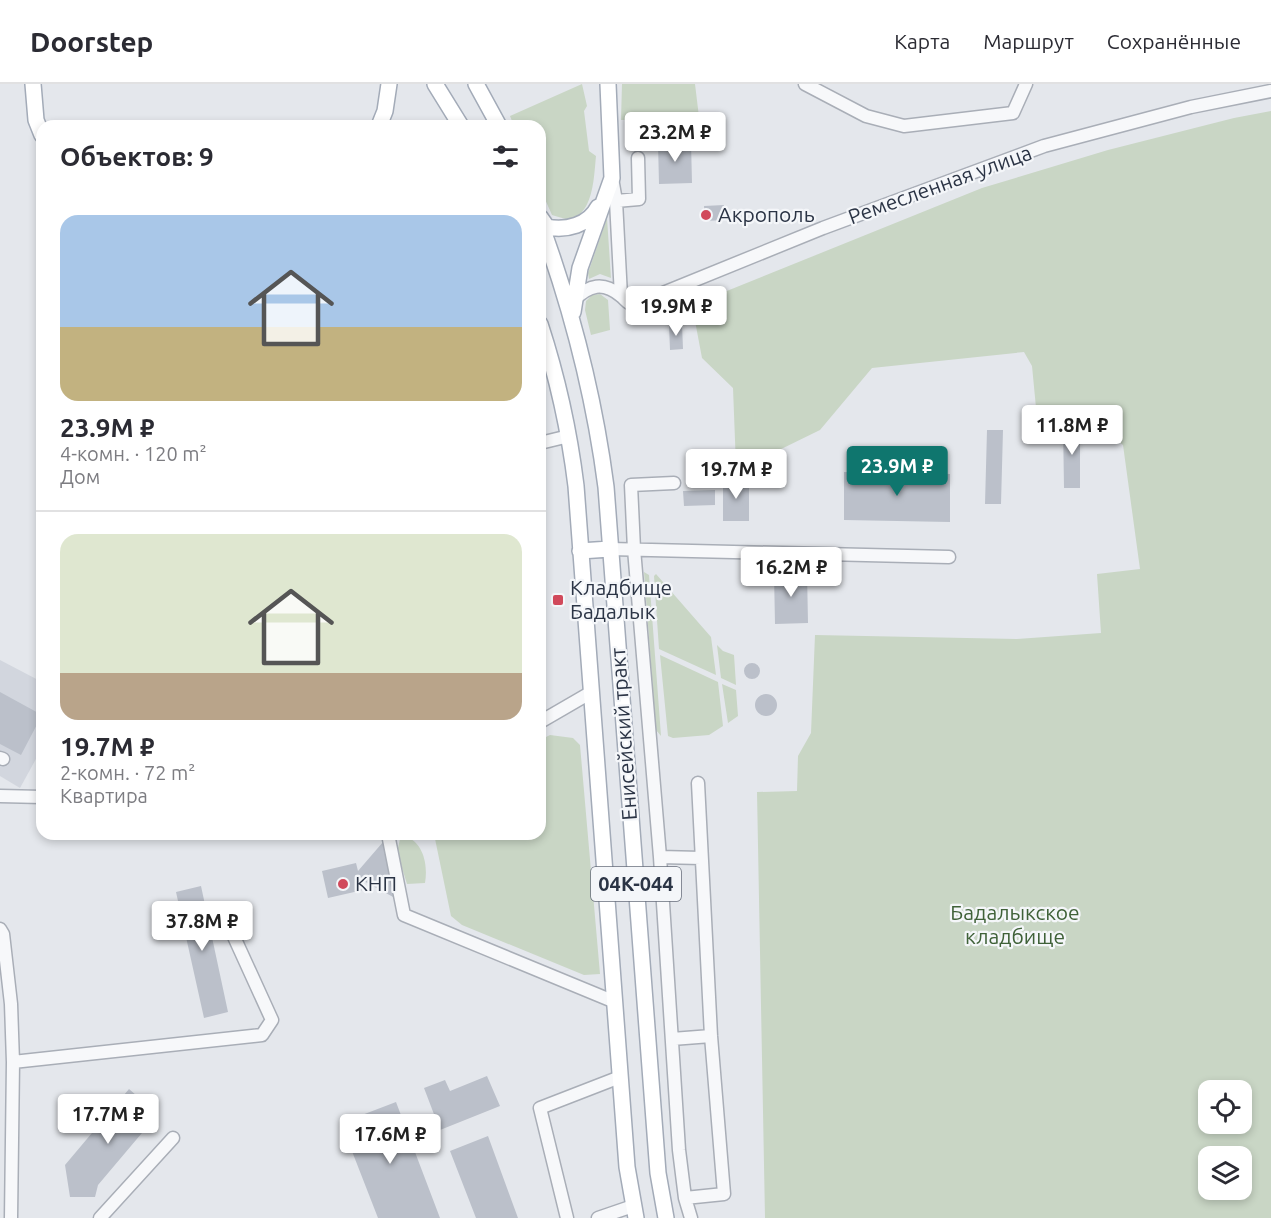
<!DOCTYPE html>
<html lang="ru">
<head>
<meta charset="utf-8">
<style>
	body { margin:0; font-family:Ubuntu,sans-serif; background:#f7f7f7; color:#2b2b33; height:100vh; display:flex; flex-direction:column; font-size:22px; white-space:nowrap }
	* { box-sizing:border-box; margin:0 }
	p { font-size:20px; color:#7c7c81 }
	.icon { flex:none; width:33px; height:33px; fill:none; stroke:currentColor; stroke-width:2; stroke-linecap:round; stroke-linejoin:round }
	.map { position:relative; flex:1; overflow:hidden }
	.drawer { position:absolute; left:36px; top:36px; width:510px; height:720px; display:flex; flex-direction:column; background:#fff; border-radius:18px; box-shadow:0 3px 9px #0003 }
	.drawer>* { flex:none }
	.tools { position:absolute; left:1198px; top:996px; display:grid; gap:12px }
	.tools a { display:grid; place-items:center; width:54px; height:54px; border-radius:12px; background:#fff; box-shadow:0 3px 9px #0003; font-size:30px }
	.price { position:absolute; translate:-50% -51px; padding:0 14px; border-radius:6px; background:#fff; color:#222; font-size:20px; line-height:39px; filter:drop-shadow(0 2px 3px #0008) }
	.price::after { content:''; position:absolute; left:50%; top:36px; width:18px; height:14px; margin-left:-9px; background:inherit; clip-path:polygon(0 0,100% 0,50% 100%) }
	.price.current { background:#0f766e; color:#fff }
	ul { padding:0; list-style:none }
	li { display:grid; align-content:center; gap:12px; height:318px; padding:0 24px }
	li+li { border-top:2px solid #e1e1e2 }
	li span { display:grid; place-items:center; height:186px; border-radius:18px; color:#555 }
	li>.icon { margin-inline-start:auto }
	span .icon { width:108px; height:108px; fill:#fffc; stroke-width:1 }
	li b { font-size:26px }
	h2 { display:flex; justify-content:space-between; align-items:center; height:72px; padding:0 24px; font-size:26px }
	header { display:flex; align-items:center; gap:36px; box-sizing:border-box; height:84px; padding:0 30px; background:#fff; border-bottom:2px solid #e1e1e2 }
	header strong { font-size:28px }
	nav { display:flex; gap:33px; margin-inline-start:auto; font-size:21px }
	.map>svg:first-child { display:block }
	.built { fill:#d2d6de }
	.green { fill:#c9d6c5; fill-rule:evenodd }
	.building { fill:#bbc0ca }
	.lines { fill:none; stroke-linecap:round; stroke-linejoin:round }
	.minor-casing { stroke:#a9aeb7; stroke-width:15 }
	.major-casing { stroke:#a3abb8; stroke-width:18 }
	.minor { stroke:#f7f8fa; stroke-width:12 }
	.major { stroke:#fff; stroke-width:15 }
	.poi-dot { fill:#d1495b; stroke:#f4f6f9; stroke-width:2 }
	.labels { text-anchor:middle; stroke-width:4.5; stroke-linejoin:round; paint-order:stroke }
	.shield { fill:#f4f6f9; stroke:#676e7b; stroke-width:1.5 }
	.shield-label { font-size:20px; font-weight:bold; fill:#2b3445 }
	.street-label { font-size:21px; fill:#2b3445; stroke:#f4f6f9 }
	.poi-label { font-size:21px; fill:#2b3445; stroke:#f4f6f9; text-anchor:start }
	.park-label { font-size:21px; fill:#3f6138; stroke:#f4f6f9 }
</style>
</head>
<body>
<header>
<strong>Doorstep</strong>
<nav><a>Карта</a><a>Маршрут</a><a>Сохранённые</a></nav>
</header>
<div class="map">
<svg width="1271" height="1134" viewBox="0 0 1271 1134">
	<rect width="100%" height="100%" fill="#e4e7ec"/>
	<path class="built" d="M0 576 42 598V664L20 704 0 692Z"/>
	<path class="green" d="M582 0 587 22 584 27 589 67 596 72C594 91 594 135 566 135 561 134 556 132 552 131L540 104V42H514L510 32Z
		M622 0H695L699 33 621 36Z
		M1271 27V1134H765L757 708 797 707 798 672 811 649 815 551 1017 555 1101 549 1097 490 1140 485 1123 361 1097 342 1073 332 1037 334 1032 282 1024 268 872 284 820 346 773 369 736 382 733 304 702 274 692 221 982 104 1108 66 1234 34ZM1209 1006H1242V1040H1209ZM1209 1072H1242V1106H1209Z
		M607 134 611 194 600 190 589 195 588 189Z
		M600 210 608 216 610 246 591 251 585 226 586 217 592 211Z
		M644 488 649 491 661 652 656 646Z
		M656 490 711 553 716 591 659 565 654 492Z
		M717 561 723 567 734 571 736 601 721 594Z
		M660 571 718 598 723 642 709 651 673 654 668 652Z
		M722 600 736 606 738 632 728 639Z
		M550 651 573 654 580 661 600 890 584 891 462 841 451 832 434 750H540V656Z
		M407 753C424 760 428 782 425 799L407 800 397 768 400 755Z"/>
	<path class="building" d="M691 58 692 99 659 100 658 59Z
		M724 121V136L705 137 704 122Z
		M682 240 683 265 670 266 669 241Z
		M1063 340H1080V404H1064Z
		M987 346H1003L1001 420H985Z
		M844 388 950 390V438L844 436Z
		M723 395H749V437H723Z
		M715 406V421L684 422 683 407Z
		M807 488 808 539 775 540 774 489Z
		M744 587a8 8 0 1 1 16 0a8 8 0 1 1-16 0Z
		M0 608 42 631 21 671 0 660Z
		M755 621a11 11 0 1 1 22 0a11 11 0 1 1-22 0Z
		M383 758 395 814 360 795 363 806 328 814 322 787 356 779 358 787Z
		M201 802 228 928 204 934 176 808Z
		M487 992 500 1022 440 1046 424 1004 445 996 450 1007Z
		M129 1005 158 1030 98 1101 95 1113H70L65 1081Z
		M396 1018 440 1134H378L341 1039Z
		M488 1052 518 1134H476L450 1067Z"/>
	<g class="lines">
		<defs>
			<path id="minor" d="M805 0 866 32 904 42 1013 29 1026 0
				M612 94 616 117 621 212
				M615 112 616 117 639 115 638 74
				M574 216C589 201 603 197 621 212 627 217 628 221 636 220L823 144 1044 62 1191 23 1271 7
				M540 359 569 352
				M674 399 631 401 634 465 660 773 679 1066 685 1114 691 1134
				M610 465 949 473
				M540 638 590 609
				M0 674 3 675
				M0 712 42 713
				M388 750 404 831 615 918
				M660 773 701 774
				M0 845 3 850 11 920 13 978 11 1134
				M672 955 711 952
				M13 978 262 951 272 936 230 844
				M685 1114 724 1110 711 952 698 699
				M100 1134 173 1054
				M567 1134 540 1024 620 993
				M598 1134 633 1122"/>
			<path id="major" d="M33 0 36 36 42 51
				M435 0 461 42
				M476 0 499 42
				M379 42 385 27 389 0
				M540 133 547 143C566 147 589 141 598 123
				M540 138C572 225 594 311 606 403L658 1089 666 1134
				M573 228 580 184 612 94 608 0
				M540 240C558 295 569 345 576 402L627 1083 636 1134
				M580 467 610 465"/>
		</defs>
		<use href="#minor" class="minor-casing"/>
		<use href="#major" class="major-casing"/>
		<use href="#minor" class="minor"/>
		<use href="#major" class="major"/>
	</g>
	<g class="poi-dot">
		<circle cx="706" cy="131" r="6"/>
		<rect x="552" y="510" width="12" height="12" rx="3"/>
		<circle cx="343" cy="800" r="6"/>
	</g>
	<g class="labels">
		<rect class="shield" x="591" y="783" width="90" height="34" rx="4.5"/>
		<g class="shield-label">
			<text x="636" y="807">04К-044</text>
		</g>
		<g class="street-label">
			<text transform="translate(940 101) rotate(-20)" y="7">Ремесленная улица</text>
			<text transform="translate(624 650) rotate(-94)" y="7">Енисейский тракт</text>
		</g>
		<g class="poi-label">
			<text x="718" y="138">Акрополь</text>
			<text x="570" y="511">Кладбище<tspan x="570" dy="24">Бадалык</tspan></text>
			<text x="355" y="807">КНП</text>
		</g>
		<g class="park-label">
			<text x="1015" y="836">Бадалыкское<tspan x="1015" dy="24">кладбище</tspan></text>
		</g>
	</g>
</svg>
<div class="tools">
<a><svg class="icon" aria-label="locate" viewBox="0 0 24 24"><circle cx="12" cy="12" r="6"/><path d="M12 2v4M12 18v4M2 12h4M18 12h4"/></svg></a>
<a><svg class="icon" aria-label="layers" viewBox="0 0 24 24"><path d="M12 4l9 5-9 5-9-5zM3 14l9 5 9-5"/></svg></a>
</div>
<b class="price" style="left:675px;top:79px">23.2M ₽</b>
<b class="price" style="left:676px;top:253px">19.9M ₽</b>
<b class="price" style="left:1072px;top:372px">11.8M ₽</b>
<b class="price current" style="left:897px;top:413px">23.9M ₽</b>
<b class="price" style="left:736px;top:416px">19.7M ₽</b>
<b class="price" style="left:791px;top:514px">16.2M ₽</b>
<b class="price" style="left:202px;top:868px">37.8M ₽</b>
<b class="price" style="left:108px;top:1061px">17.7M ₽</b>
<b class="price" style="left:390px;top:1081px">17.6M ₽</b>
<section class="drawer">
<h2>Объектов: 9<svg class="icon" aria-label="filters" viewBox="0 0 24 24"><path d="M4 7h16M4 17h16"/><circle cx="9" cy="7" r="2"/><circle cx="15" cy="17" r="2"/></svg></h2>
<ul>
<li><span style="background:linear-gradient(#a9c7e8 60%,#c2b280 0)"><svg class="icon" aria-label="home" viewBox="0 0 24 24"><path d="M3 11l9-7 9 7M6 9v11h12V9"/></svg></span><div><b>23.9M ₽</b><p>4-комн. · 120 m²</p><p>Дом</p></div></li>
<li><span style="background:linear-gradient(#dfe7d0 75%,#b9a48a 0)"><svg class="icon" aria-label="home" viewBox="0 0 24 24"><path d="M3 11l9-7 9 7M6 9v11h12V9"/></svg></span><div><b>19.7M ₽</b><p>2-комн. · 72 m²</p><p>Квартира</p></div></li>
</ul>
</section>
</div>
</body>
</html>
